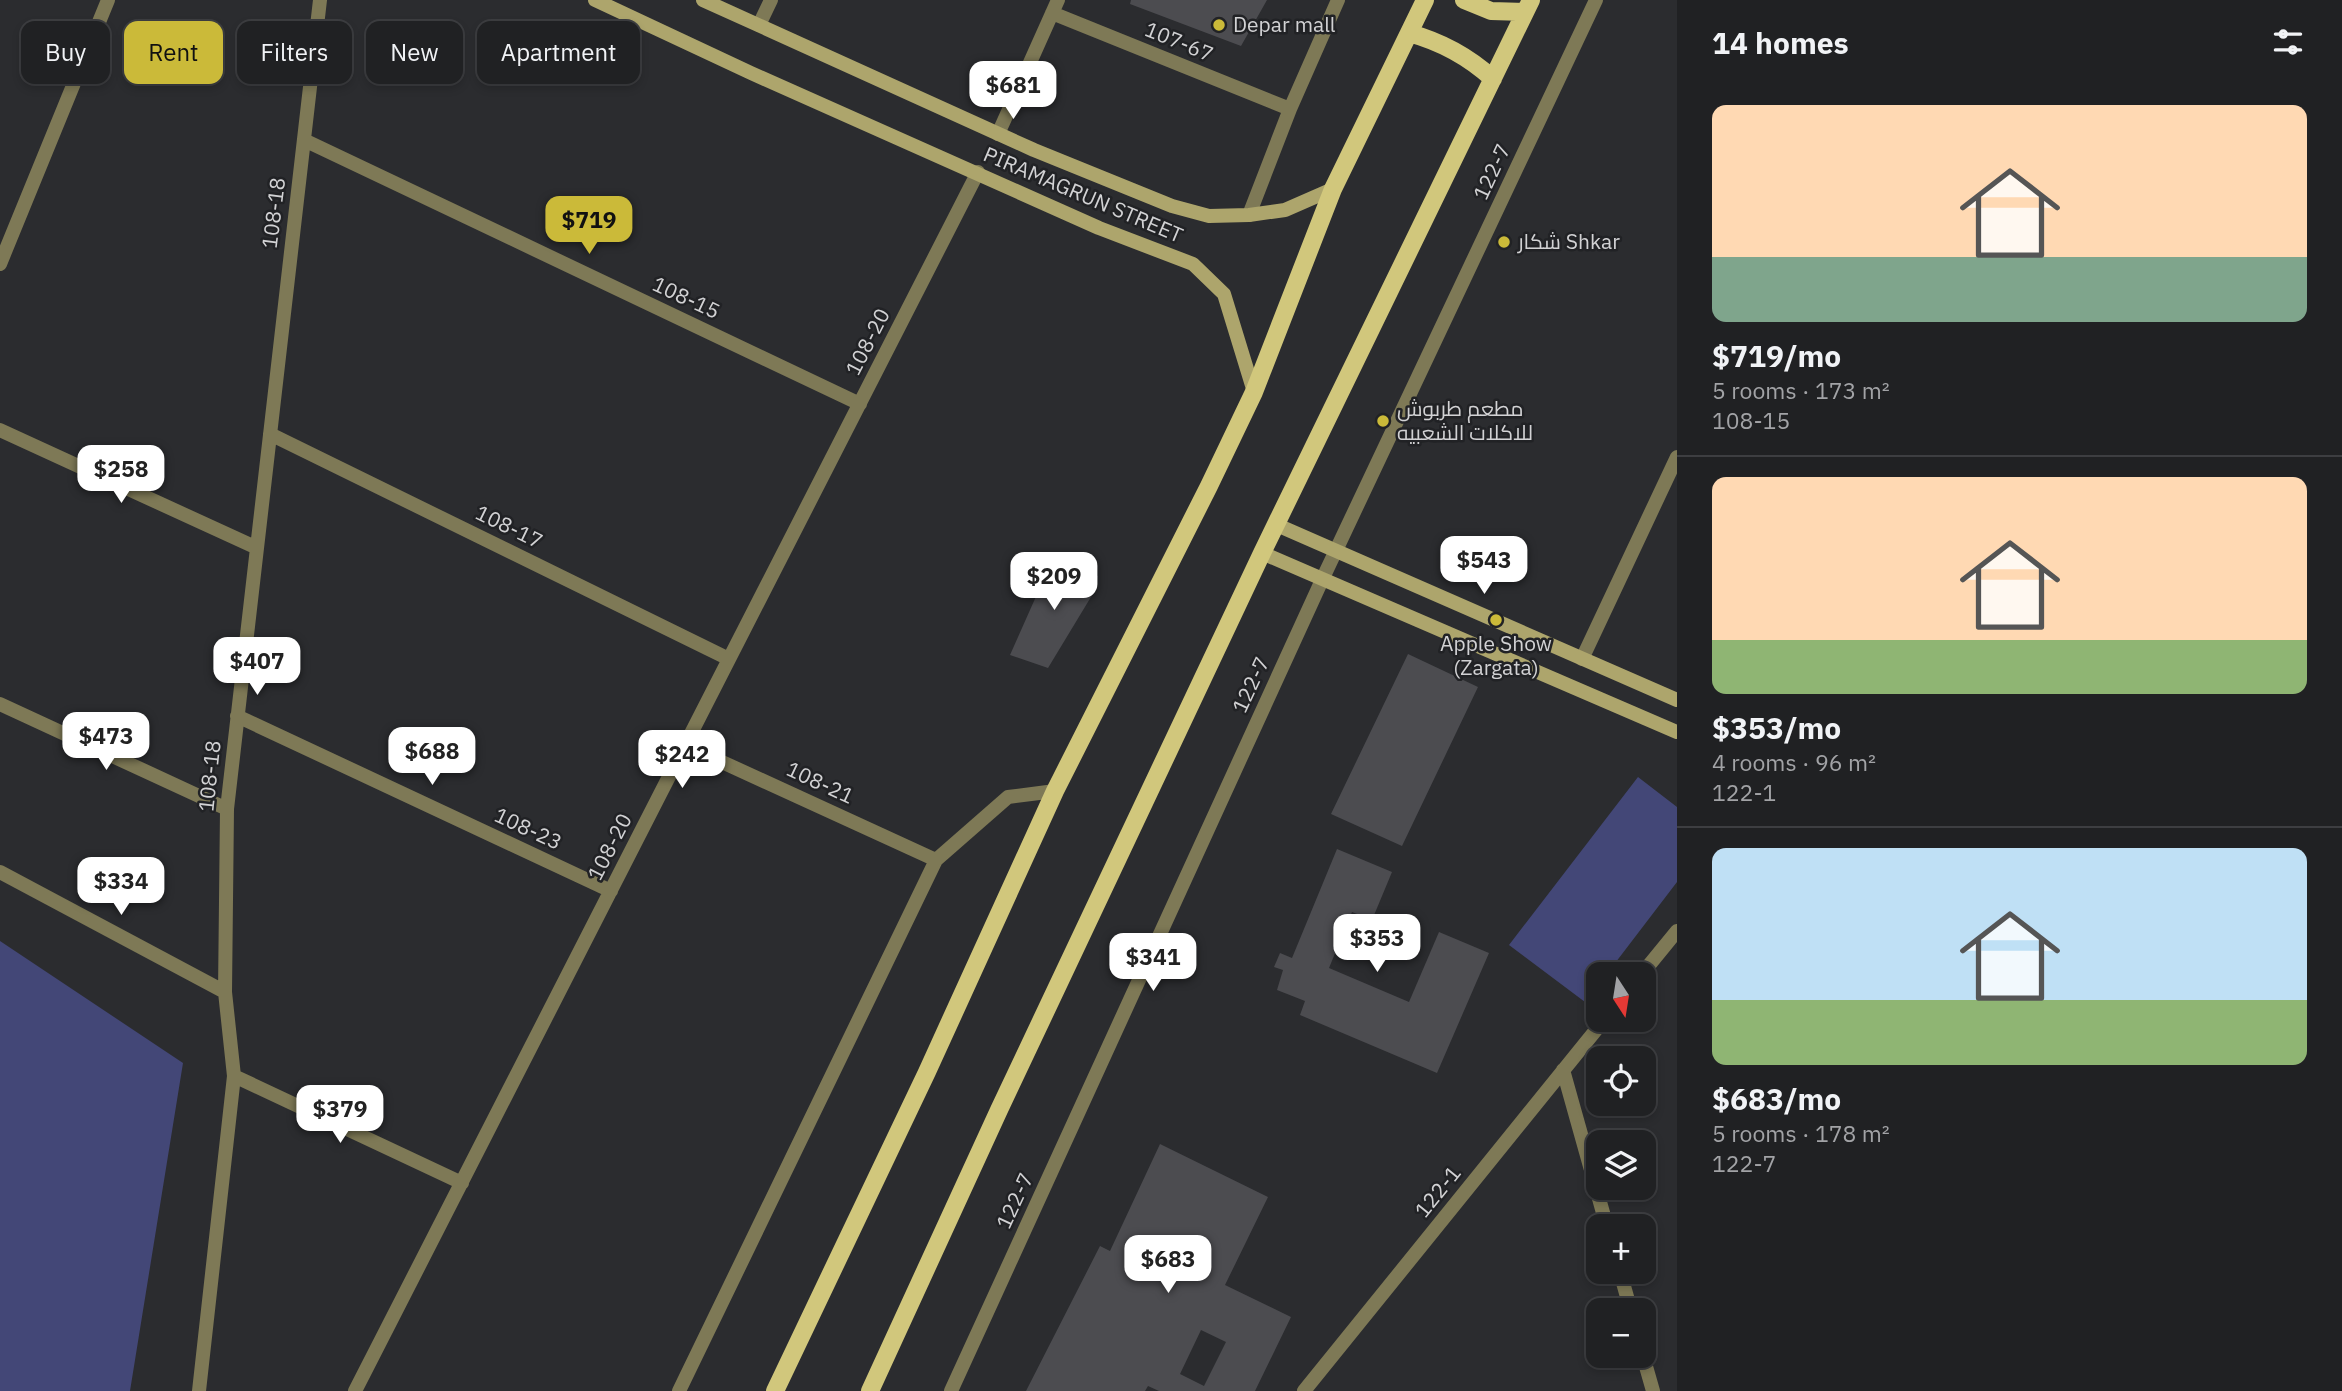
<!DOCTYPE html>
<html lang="en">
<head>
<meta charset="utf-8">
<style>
	body { margin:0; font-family:"IBM Plex Sans",Cairo,sans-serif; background:#2d2e30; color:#f1f3f6; height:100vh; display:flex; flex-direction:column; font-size:26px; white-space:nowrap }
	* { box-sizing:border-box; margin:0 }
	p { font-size:23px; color:#a2a3a6 }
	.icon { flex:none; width:38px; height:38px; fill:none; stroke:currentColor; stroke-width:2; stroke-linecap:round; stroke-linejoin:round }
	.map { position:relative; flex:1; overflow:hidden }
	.details { display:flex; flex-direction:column; background:#202123; width:665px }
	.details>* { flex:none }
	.guide { position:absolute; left:21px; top:21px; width:665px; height:63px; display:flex; gap:14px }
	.needle { width:46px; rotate:168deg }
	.controls { position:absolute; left:1586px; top:962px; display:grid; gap:14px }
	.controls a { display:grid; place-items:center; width:70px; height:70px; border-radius:14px; background:#202123; box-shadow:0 4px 10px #0003,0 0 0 2px #3d3e41; font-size:35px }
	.price { position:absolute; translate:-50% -60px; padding:0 16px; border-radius:14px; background:#fff; color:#222; font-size:23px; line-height:46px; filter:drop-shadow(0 2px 4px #0008) }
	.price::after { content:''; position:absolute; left:50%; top:42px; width:21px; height:16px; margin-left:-10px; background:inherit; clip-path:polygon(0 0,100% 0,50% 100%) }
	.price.on { background:#cbba39; color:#111 }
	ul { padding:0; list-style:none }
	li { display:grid; align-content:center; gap:14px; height:371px; padding:0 35px }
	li+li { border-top:2px solid #3d3e41 }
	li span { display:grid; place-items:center; height:217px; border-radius:14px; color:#555 }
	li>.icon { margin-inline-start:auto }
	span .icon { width:126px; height:126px; fill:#fffc; stroke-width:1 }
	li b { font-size:30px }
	h2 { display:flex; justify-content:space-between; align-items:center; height:84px; padding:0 35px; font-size:30px }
	.tag { padding:0 24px; border-radius:14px; background:#202123; box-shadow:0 4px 10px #0003,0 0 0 2px #3d3e41; font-size:24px; line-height:63px }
	.tag.on { background:#cbba39; color:#111 }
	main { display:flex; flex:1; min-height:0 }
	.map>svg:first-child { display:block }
	.green { fill:#434777 }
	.building { fill:#4c4c50; fill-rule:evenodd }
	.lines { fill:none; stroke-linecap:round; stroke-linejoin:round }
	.minor { stroke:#7e7956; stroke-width:14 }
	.secondary { stroke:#ada56c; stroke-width:14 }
	.primary { stroke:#d1c77c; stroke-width:18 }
	.poi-dot { fill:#cbba39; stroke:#212225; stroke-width:2.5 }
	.labels { text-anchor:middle; stroke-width:5; stroke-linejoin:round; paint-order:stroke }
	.poi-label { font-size:21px; fill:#d2d2d4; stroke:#212225; text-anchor:start }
	.street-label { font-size:21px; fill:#d2d2d4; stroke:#212225 }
</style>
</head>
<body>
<main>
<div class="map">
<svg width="1677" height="1391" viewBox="0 0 1677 1391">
	<rect width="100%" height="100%" fill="#2b2c2f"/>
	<path class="green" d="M1638 777 1677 807V882L1606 975H1598V985L1585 1002 1509 945Z
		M0 941 183 1063 130 1391H0Z"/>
	<path class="building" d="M1131 0H1267L1241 46 1130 4Z
		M1054 556 1098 576 1097 587 1048 668 1010 655Z
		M1408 654 1478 687 1402 846 1331 814Z
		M1337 849 1392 872 1372 920 1352 912 1329 968 1409 1002 1439 932 1489 953 1437 1073 1300 1015 1305 1001 1277 990 1283 970 1274 967 1280 953 1292 958Z
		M1160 1144 1268 1197 1225 1285 1291 1317 1255 1391H1159L1148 1386 1145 1391H1026L1100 1246 1110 1251ZM1201 1330 1226 1342 1204 1386 1180 1374Z"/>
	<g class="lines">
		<path class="minor" d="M1052 13 1290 109
			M759 25 771 0
			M998 134 1058 0
			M304 140 860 404
			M1249 215 1290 109 1338 0
			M0 264 108 0
			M0 430 257 548
			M270 434 729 659
			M1582 659 1677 457
			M0 704 227 809
			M237 716 611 891
			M685 745 936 860
			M0 872 225 992
			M1641 975 1677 931
			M1563 1070 1607 1227
			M234 1076 462 1183
			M1620 1272 1631 1311
			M1643 1356 1653 1391
			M199 1391 234 1076 225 992 227 809 320 0
			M355 1391 978 172
			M679 1391 936 860 1008 797 1055 791
			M951 1391 1322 580 1596 0
			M1304 1391 1604 1020"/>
		<path class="secondary" d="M595 0 751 73 1099 228 1193 264 1224 294 1254 392
			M703 0 1034 150 1172 206 1209 216 1249 215 1285 210 1333 189
			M1277 525 1677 700
			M1262 553 1677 732"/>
		<path class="primary" d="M1464 0 1491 11 1525 12
			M1409 33C1442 42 1468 56 1493 79
			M775 1391 927 1072 1055 791 1209 486 1254 392 1333 189 1425 0
			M870 1391 999 1110 1262 553 1531 0"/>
	</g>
	<g class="poi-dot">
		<circle cx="1219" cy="25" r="7"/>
		<circle cx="1504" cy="242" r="7"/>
		<circle cx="1383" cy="421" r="7"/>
		<circle cx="1496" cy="620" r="7"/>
	</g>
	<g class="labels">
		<g class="poi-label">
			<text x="1233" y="32">Depar mall</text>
			<text x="1518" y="249">شکار Shkar</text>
			<text x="1397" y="416">مطعم طربوش<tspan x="1397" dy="24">للاكلات الشعبيه</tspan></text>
			<text x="1496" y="651" text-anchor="middle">Apple Show<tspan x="1496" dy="24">(Zargata)</tspan></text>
		</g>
		<g class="street-label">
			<text transform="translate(1179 42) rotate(22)" y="7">107-67</text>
			<text transform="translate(1492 172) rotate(-65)" y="7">122-7</text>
			<text transform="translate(1083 195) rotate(23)" y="7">PIRAMAGRUN STREET</text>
			<text transform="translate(274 213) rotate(-83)" y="7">108-18</text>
			<text transform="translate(686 298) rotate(25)" y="7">108-15</text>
			<text transform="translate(868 342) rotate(-63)" y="7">108-20</text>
			<text transform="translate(509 527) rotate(26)" y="7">108-17</text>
			<text transform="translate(1251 685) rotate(-65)" y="7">122-7</text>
			<text transform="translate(210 776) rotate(-84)" y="7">108-18</text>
			<text transform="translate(820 783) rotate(25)" y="7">108-21</text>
			<text transform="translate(528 829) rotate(25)" y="7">108-23</text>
			<text transform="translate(610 847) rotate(-63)" y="7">108-20</text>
			<text transform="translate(1438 1192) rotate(-51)" y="7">122-1</text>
			<text transform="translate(1015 1201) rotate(-65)" y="7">122-7</text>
		</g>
	</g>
</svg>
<div class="controls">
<a><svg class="needle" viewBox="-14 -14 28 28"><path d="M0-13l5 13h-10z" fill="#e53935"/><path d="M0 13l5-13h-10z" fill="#a2a3a6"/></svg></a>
<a><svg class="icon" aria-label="locate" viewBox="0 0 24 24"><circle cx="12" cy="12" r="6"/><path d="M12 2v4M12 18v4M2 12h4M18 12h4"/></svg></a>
<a><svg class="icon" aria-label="layers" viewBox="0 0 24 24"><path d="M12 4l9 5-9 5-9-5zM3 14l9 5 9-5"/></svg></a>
<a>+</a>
<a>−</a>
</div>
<b class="price" style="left:1013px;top:121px">$681</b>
<b class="price on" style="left:589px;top:256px">$719</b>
<b class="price" style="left:121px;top:505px">$258</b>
<b class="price" style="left:1484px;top:596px">$543</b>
<b class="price" style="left:1054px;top:612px">$209</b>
<b class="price" style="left:257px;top:697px">$407</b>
<b class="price" style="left:106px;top:772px">$473</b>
<b class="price" style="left:432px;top:787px">$688</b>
<b class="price" style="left:682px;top:790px">$242</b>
<b class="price" style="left:121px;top:917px">$334</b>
<b class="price" style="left:1377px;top:974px">$353</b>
<b class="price" style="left:1153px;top:993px">$341</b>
<b class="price" style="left:340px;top:1145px">$379</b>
<b class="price" style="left:1168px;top:1295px">$683</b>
<div class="guide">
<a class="tag">Buy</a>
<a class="tag on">Rent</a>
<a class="tag">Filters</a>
<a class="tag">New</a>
<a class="tag">Apartment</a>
</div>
</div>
<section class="details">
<h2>14 homes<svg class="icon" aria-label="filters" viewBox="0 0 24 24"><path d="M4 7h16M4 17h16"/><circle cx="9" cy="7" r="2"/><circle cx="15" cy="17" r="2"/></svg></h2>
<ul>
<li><span style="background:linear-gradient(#ffd9b3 70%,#7fa58c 0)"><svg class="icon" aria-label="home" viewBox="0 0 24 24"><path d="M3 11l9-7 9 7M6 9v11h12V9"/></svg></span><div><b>$719/mo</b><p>5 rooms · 173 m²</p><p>108-15</p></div></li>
<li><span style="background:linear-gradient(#ffd9b3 75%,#8fb573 0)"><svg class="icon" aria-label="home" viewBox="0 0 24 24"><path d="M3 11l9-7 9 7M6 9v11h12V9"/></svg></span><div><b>$353/mo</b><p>4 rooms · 96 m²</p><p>122-1</p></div></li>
<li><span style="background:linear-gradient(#bfe0f5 70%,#8fb573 0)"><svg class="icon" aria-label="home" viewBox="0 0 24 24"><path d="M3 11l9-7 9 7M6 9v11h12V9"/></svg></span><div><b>$683/mo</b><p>5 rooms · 178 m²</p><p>122-7</p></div></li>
</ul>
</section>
</main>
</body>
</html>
